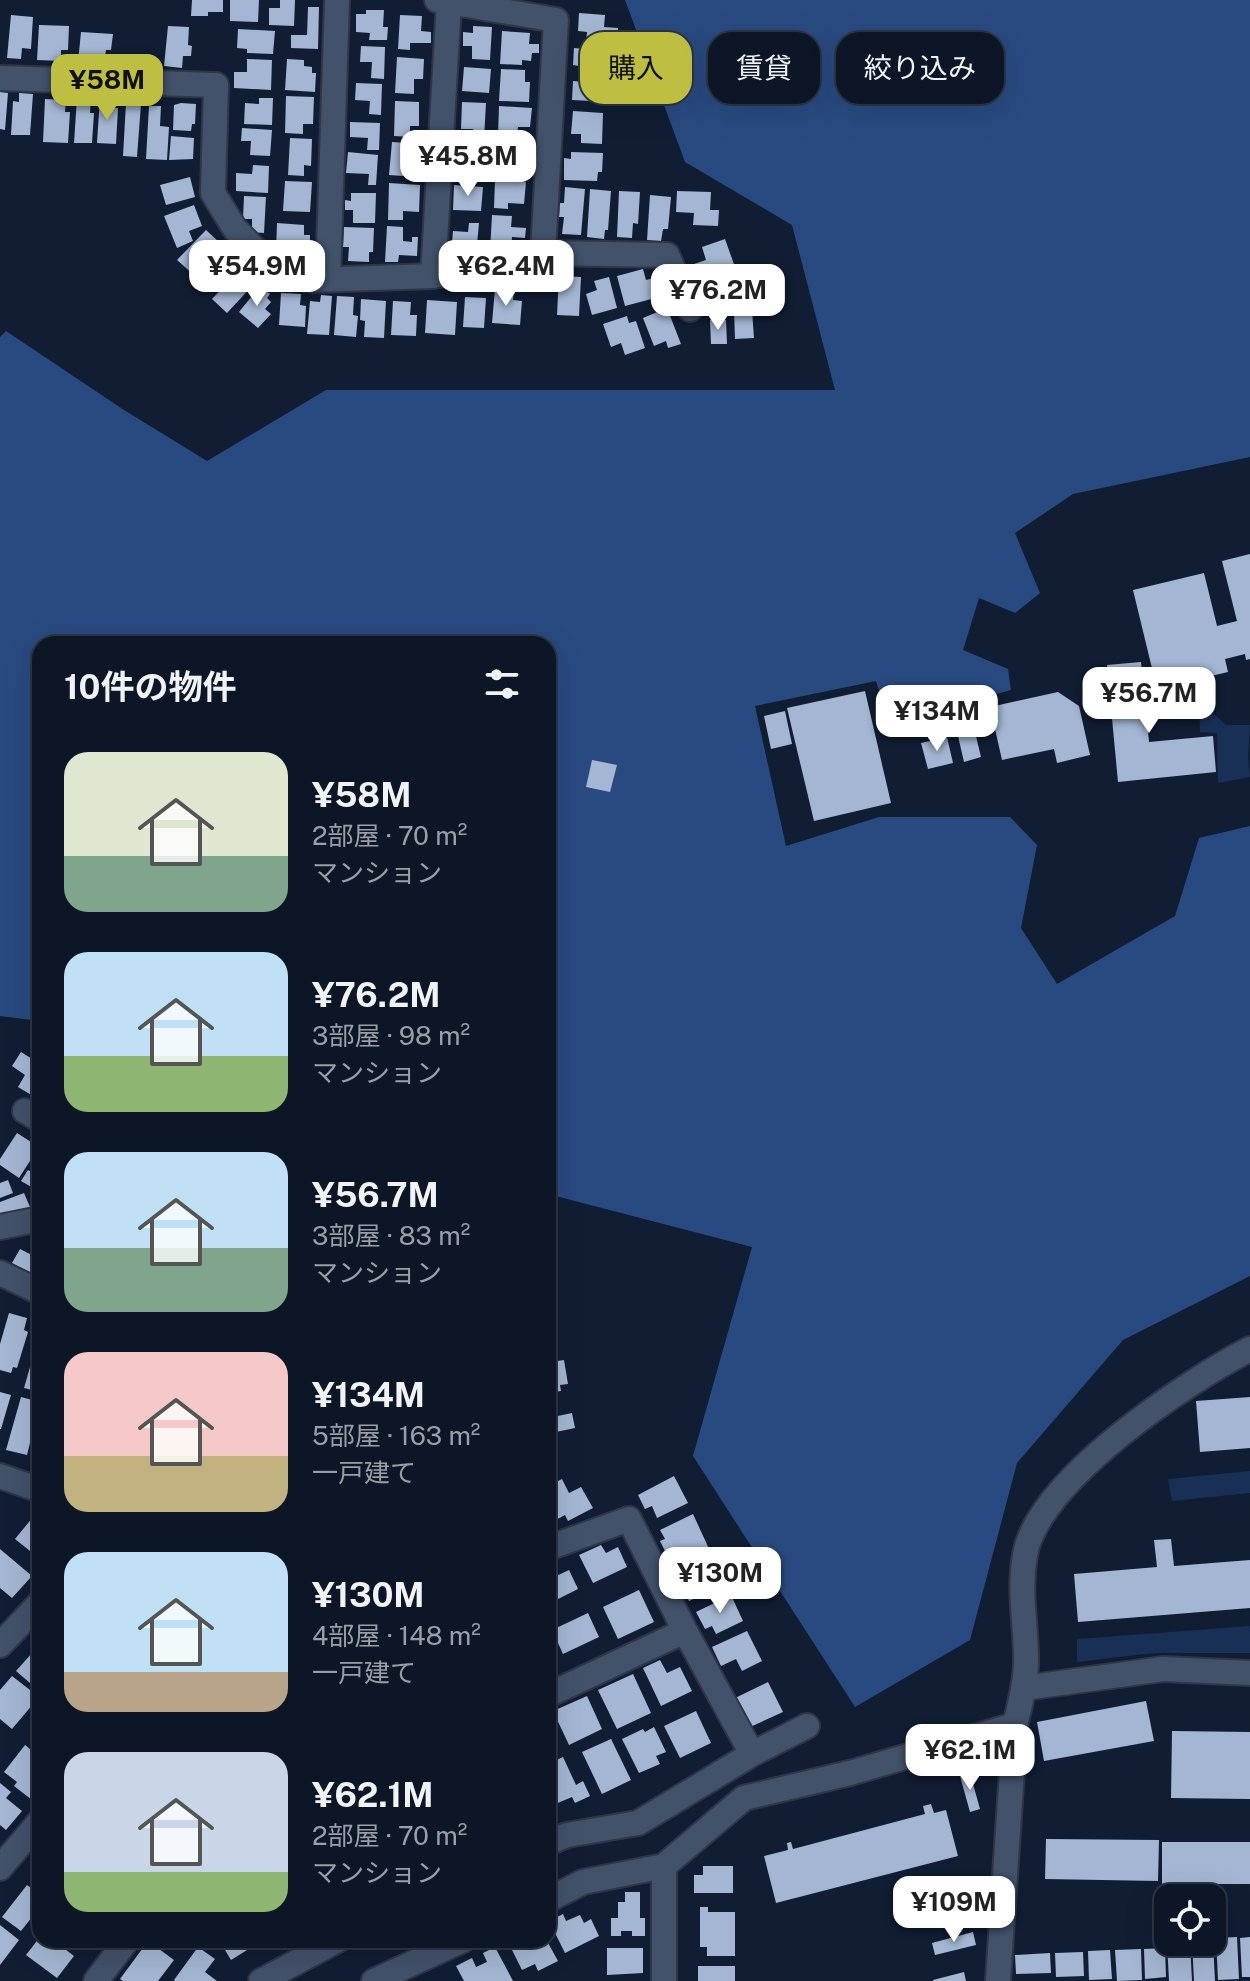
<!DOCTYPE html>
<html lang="ja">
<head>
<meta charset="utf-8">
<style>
	body { margin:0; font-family:"Public Sans","Noto Sans JP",sans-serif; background:#151f2e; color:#f1f3f6; height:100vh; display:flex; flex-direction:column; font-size:30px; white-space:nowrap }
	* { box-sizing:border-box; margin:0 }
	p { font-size:26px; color:#9a9fa7 }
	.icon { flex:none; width:44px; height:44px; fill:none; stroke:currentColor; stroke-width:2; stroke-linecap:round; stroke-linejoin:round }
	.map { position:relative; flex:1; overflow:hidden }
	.drawer { position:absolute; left:32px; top:636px; width:524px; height:1312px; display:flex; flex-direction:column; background:#0c1626; border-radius:24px; box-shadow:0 8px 32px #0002,0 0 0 2px #2c3543 }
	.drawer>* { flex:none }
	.hud { position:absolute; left:580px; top:32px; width:550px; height:72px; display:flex; gap:16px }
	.tools { position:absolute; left:1154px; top:1884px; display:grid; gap:16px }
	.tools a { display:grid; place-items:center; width:72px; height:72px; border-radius:16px; background:#0c1626; box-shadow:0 8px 32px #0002,0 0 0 2px #2c3543; font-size:40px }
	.price { position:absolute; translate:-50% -68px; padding:0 18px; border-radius:16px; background:#fff; color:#222; font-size:26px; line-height:52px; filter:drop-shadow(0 2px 4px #0008) }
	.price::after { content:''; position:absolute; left:50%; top:48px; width:24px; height:18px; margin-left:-12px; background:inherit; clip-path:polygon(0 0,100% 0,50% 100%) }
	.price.active { background:#bebf42; color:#111 }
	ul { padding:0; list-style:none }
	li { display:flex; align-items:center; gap:24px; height:200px; padding:0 32px }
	li span { display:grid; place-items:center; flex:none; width:224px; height:160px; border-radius:24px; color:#555 }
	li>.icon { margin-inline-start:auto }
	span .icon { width:96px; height:96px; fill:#fffc; stroke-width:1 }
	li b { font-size:34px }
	h2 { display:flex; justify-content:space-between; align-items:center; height:96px; padding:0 32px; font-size:34px }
	.chip { padding:0 28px; border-radius:24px; background:#0c1626; box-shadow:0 8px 32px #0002,0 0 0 2px #2c3543; font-size:28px; line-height:72px }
	.chip.active { background:#bebf42; color:#111 }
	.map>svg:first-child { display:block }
	.green { fill:#183055 }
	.forest { fill:#294a80 }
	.building { fill:#a4b6d3 }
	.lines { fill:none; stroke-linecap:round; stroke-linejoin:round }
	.street-casing { stroke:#303648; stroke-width:28 }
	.street { stroke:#42526b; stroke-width:24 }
</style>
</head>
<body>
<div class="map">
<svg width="1250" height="1981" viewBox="0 0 1250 1981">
	<rect width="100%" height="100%" fill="#101d33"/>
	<path class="green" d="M1199 709 1215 715 1226 725H1250L1248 757 1250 777 1218 783 1217 733 1200 732Z
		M1250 1471V1493L1172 1501 1168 1479Z
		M1250 1626V1653H1154L1077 1662V1639Z"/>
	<path class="forest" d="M625 0H1250V457L1073 494 1015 533 1040 593 1015 613 979 598 963 650 1008 669 1011 690 889 724 876 681 755 706 786 846 879 817H1010L1037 845 1021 928 1057 984 1175 916 1199 838 1250 826V1276L1123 1340 1017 1463 970 1640 855 1707 693 1456 752 1247 548 1194V644H40V1021L0 1016V337L6 331 124 410 207 461 326 390H835L792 225 685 162Z"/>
	<path class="building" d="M192 0H223V12H208V16H191Z
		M230 0H259L258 22 230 21Z
		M280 0H295L294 26 269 25V8H280Z
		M308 7H319L318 49 291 48V35H307Z
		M366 10H384L383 27H388L387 40H369L370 33 356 32V14H366Z
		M579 13 605 15 604 27 618 28V45L586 43 587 32 578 31Z
		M11 15 33 17 31 49 22 48 21 59 7 58Z
		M400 15 422 16 421 31 431 32V43H410V50L398 49Z
		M39 25 69 26 68 50H61V61L37 60Z
		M168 26 189 27 188 45 192 46 191 56H183L182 68 164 66Z
		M473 26 492 27 490 60 472 59V46H463V32L473 33Z
		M238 29 275 31 273 54 247 53V49L237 48Z
		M502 31 530 33 529 44H539V53H532L531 61 522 60V65L500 64Z
		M81 32 113 34 111 50H106L104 64 78 62Z
		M361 46 385 47 384 79 371 78 372 62H360Z
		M574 48 620 52 618 80 604 79 605 71 593 70 592 77 578 76 579 66 573 65Z
		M397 57 424 59 423 79H414V94L395 93Z
		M247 59 272 60 271 90 234 88V72H247Z
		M287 59 304 60V66L312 67V73H316L315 92 285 90Z
		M464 67 491 69 489 93 462 91Z
		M501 69 525 70V82H530L529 102 499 101Z
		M573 81 611 84 610 102 572 100Z
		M356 83 382 84 381 115 369 114 370 101 355 100Z
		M0 92 8 93 5 130 0 129Z
		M19 93 33 94 30 135H11L13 101 19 102Z
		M286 96 314 97 313 124H303V134L285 133Z
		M77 97 91 98 90 113H94L92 143H74Z
		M100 97 114 98 113 108H118L116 144 97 143Z
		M259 98H273L272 125 244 124 245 103 259 104Z
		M45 99 66 100 65 112H70L68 143 43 142Z
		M395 101 419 102V126H410V137L394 136Z
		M462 102 486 103 484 139 472 138 473 129H461Z
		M126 103 141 104 137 157 123 156Z
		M181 103 196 104 195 124H192L191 131 173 130 174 105Z
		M149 106H161L160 126 169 127 167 160 146 159Z
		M499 106 532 108 530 127H518L517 136 498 135Z
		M573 111 603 113 602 144 581 143V134H571Z
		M350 122 380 123 379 150H367L368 138 350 137Z
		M242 128 272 130 270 156 250 155 251 141H241Z
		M171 136 194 138 193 159 169 160Z
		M290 138 312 139 311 166 304 165V176L288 175Z
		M392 142 423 144 421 170 403 169V176L389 175Z
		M459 143 486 145 484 179 466 178 467 169 458 168Z
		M498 144 517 145V155L526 156 525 177 496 176Z
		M348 152 378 155 376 185H368L369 174 346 173Z
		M571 152 603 153 602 172H598L597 181 564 180V158L571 159Z
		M253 165 269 166 268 193 236 191V173L252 174Z
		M190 177 195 197 166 205 160 185Z
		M495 180 526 182 524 204 508 203V209L494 208Z
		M285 181 312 182 310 212 283 211Z
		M389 183 420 185 419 212 403 211V220H388Z
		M454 185 483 187 481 211 453 210Z
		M565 187 585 189 581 235 562 234 564 217H559L560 203H564Z
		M590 189 611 191 608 230H605L604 239 587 237Z
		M619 191 640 192 638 224 633 223 632 238 617 237Z
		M677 191 711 192 710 210H719L718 226 693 225 694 213 676 212Z
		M351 193H376L375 223H353V210H345V200L351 201Z
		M650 195 671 197 668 229H663L661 241 647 240Z
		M244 196 266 197 264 233 252 232V219H243Z
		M194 205 202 226 189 231 193 241 177 248 164 216Z
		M492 215 512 216 511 227 526 228 525 238 512 237 511 252 490 251Z
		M277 223 304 225V235H310V248L303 247V258L279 257V251H276Z
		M469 223H479L476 256 451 254 453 231 468 232Z
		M387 226 403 227V241L412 242V237H418L417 256 399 255 398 262H385Z
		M344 227 374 228 373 252H369V262L348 261 349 247H343Z
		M206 230 219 242 210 251 215 256 223 247 237 260 227 271 233 276 243 265 252 274 247 279 253 285 227 313 212 299 231 279 219 290 209 281 207 283 197 274 195 276 177 260Z
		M725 239 735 267 708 277 705 267 696 270 694 264 706 260 702 247Z
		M643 269 646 280 654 278 659 297 625 306 617 276Z
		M738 271 745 294 720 302 717 294 706 297 702 284Z
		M559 276 581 277 579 316 557 315Z
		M609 277 617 308 592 315 586 294 597 290 594 281Z
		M260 286 270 294 267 298 271 302 265 309 271 314 258 328 239 312Z
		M495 289 514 290 513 300 522 301 520 325 492 323Z
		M281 293 301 294 300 305 306 306 305 327 279 325Z
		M321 295 332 296 329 335 307 334 310 301 320 302Z
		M337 296 354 297 353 315 358 316 356 337 334 335Z
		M465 297 486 298 484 328 463 327Z
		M361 299 386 301 384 338 364 337 365 321 360 320Z
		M427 300 457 302 455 335 425 333Z
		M393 301 411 302 410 315H417L416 336 391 335Z
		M667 308 681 344 668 348 666 341 654 346 643 318Z
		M752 310 754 338 735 339 734 311Z
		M627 316 629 323 636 321 645 348 625 355 621 343 611 347 603 324Z
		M710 320H726L727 344H711Z
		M1250 554V659L1246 660 1245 654 1225 659 1228 672 1157 689 1133 590 1204 573 1217 626 1237 621 1222 561Z
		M1141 662 1149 742 1213 736 1216 772 1118 782 1107 665Z
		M865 691 891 803 814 821 787 708Z
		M1058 692 1079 706 1090 755 1057 763 1054 749 1002 760 990 707Z
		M785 711 792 744 771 749 764 716Z
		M975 732 981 757 964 762 958 736Z
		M947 737 953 763 928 769 921 743Z
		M592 760 617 765 610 792 586 787Z
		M21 1052 40 1064V1086L33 1096 18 1087 25 1075 12 1066Z
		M17 1133 39 1147 19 1178 0 1165V1159Z
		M28 1170 40 1177V1192L21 1181Z
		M8 1180 13 1193 0 1198V1183Z
		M24 1193 30 1207 0 1219V1202Z
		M36 1243 40 1245V1278L12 1263 20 1249 30 1254Z
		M9 1313 27 1318 24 1330 28 1332 17 1368 13 1367 11 1373 0 1370V1344Z
		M40 1332V1392L24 1388Z
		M548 1333H553L557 1361 564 1360 568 1384 560 1385 561 1391 548 1393Z
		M0 1392 11 1395 1 1429H0Z
		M21 1397 40 1402 27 1455 6 1450Z
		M1250 1397V1448L1200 1452 1196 1401Z
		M572 1413 575 1428 556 1432 553 1417Z
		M39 1432H40V1466L31 1464Z
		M674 1476 688 1503 657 1518 652 1506 645 1509 638 1495Z
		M562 1479 569 1493 581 1487 593 1508 568 1521 565 1515 554 1521 548 1509V1486Z
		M693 1514 710 1551 681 1565 678 1559 671 1563 660 1541 665 1539 660 1530Z
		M33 1517 40 1523V1559L15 1539Z
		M1171 1539 1174 1566 1250 1560V1608L1078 1622 1074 1574 1157 1567 1154 1540Z
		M601 1545 606 1553 618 1547 627 1567 593 1583 579 1555Z
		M0 1549 32 1576 12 1598 0 1588Z
		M716 1559 727 1584 689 1601 677 1576Z
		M569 1570 578 1589 548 1604V1580Z
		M639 1590 654 1622 618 1639 603 1607Z
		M731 1595 743 1621 716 1634 712 1626 705 1629 696 1612Z
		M588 1613 599 1637 563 1654 552 1630Z
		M747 1631 762 1661 742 1671 736 1659 721 1666 712 1647Z
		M40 1644V1685L37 1689 16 1671Z
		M660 1660 667 1673 680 1667 692 1691 661 1706 643 1668Z
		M633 1674 651 1713 617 1729 598 1690Z
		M12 1676 39 1697 12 1729 0 1719V1690Z
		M768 1682 783 1712 748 1728 733 1699Z
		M587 1696 602 1729 569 1745 553 1711Z
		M1146 1701 1154 1741 1044 1761 1037 1722Z
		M696 1711 711 1743 680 1758 664 1726Z
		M654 1727 666 1752 656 1756 660 1764 639 1773 622 1739 643 1729 645 1732Z
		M1172 1731 1250 1732V1799L1171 1798Z
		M611 1739 631 1780 602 1794 582 1752Z
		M25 1745 40 1757V1790L32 1800 14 1786 17 1782 4 1772Z
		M563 1757 576 1785 583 1781 590 1796 575 1803 572 1797 553 1805 548 1794V1764Z
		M970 1773 980 1809 970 1812 960 1776Z
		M0 1783 11 1792 6 1798 22 1811 6 1830 0 1825Z
		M931 1804 934 1813 946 1810 958 1856 776 1903 764 1856 788 1850 787 1843 791 1842 793 1849 925 1814 923 1806Z
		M1046 1839 1159 1840 1158 1881 1045 1879Z
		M1162 1842H1250V1884H1162Z
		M703 1866H733V1893H694V1875H703Z
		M27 1885 40 1895V1907L21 1931 2 1917Z
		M625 1892H640V1918H645V1936H632V1931H621V1936H611V1918H618V1902H625Z
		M700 1907H708V1912H735V1956H707V1947H700Z
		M563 1914 566 1921 580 1915 584 1923 591 1919 599 1936 565 1953 549 1921Z
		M0 1925 19 1940 0 1965Z
		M973 1932 976 1945 935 1955 932 1943Z
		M40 1937V1940H53L74 1956 57 1978 26 1955Z
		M1237 1937 1239 1979 1218 1980 1216 1938Z
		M1250 1937V1977H1242L1240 1938Z
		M219 1940H263L231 1960Z
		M516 1940H527L532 1949 547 1941 558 1961 538 1971 535 1964 522 1970 509 1944Z
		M148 1941 174 1960 158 1981H123L120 1979Z
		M1167 1942H1190L1192 1981H1169Z
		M1192 1942H1213L1215 1981H1194Z
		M198 1947 215 1959 205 1972 217 1981H175L174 1980Z
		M495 1947 513 1981H464L456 1966 472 1958 476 1967 487 1962 483 1953Z
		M607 1948H643V1973L607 1975Z
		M1165 1948 1166 1977 1145 1979 1144 1949Z
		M1141 1949 1142 1980 1117 1981 1115 1950Z
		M1110 1950 1112 1979 1089 1980 1088 1951Z
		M1083 1952 1084 1976 1056 1977 1055 1953Z
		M1050 1953 1051 1973 1016 1974 1015 1955Z
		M698 1966H735V1981H698Z
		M964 1972 966 1981H933V1980Z"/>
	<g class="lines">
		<defs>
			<path id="street" d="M0 78 216 85 213 193 235 229 279 274 312 280 433 276 543 253 556 20 437 0
				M543 253 667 255 690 309
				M433 276 449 2
				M328 279 337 0
				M25 1111 40 1120
				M0 1227 40 1219
				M0 1273 40 1292
				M0 1476 40 1490
				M548 1548 629 1519 685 1631 752 1754
				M0 1645 40 1603
				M1024 1688 1163 1669 1250 1673
				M548 1695 685 1631
				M548 1843 567 1835 638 1823 752 1754 807 1726
				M0 1868 40 1821
				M548 1900 583 1882 664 1866 744 1798 850 1773 1015 1725
				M96 1981 127 1940
				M261 1981 338 1940
				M374 1981 463 1940
				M664 1981V1866
				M998 1981 1015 1725C1020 1705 1025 1686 1026 1665 1027 1627 1018 1595 1025 1555 1037 1481 1186 1382 1250 1349"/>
		</defs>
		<use href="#street" class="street-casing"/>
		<use href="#street" class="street"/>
	</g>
</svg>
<div class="tools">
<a><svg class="icon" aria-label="locate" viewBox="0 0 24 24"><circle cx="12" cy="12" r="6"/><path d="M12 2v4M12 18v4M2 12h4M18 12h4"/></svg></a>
</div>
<b class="price active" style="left:107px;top:122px">¥58M</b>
<b class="price" style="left:468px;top:198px">¥45.8M</b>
<b class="price" style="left:257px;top:308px">¥54.9M</b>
<b class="price" style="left:506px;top:308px">¥62.4M</b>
<b class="price" style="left:718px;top:332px">¥76.2M</b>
<b class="price" style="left:1149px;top:735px">¥56.7M</b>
<b class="price" style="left:937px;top:753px">¥134M</b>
<b class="price" style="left:720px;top:1615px">¥130M</b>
<b class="price" style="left:970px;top:1792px">¥62.1M</b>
<b class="price" style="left:954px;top:1944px">¥109M</b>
<div class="hud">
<a class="chip active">購入</a>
<a class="chip">賃貸</a>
<a class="chip">絞り込み</a>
</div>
<section class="drawer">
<h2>10件の物件<svg class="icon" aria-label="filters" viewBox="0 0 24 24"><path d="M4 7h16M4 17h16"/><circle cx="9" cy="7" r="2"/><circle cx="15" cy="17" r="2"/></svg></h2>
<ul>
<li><span style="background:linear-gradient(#dfe7d0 65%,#7fa58c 0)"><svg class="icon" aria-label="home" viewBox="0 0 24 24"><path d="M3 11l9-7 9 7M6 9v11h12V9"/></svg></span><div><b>¥58M</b><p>2部屋 · 70 m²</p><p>マンション</p></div></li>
<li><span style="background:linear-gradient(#bfe0f5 65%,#8fb573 0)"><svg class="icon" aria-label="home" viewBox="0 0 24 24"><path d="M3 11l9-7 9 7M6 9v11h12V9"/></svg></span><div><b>¥76.2M</b><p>3部屋 · 98 m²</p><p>マンション</p></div></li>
<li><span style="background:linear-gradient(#bfe0f5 60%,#7fa58c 0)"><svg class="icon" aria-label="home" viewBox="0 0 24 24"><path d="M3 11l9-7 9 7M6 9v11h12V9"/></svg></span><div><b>¥56.7M</b><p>3部屋 · 83 m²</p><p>マンション</p></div></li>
<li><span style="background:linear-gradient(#f6c9c9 65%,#c2b280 0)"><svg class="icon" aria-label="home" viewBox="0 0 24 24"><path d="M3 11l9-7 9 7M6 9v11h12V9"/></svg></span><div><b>¥134M</b><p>5部屋 · 163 m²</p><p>一戸建て</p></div></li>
<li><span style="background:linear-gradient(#bfe0f5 75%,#b9a48a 0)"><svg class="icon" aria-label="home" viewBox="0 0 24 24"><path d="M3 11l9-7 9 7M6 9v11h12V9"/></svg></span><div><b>¥130M</b><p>4部屋 · 148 m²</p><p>一戸建て</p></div></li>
<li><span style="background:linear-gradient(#c9d6e8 75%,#8fb573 0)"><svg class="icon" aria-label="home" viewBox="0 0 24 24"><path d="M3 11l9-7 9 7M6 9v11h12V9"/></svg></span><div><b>¥62.1M</b><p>2部屋 · 70 m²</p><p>マンション</p></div></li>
</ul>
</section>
</div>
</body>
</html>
